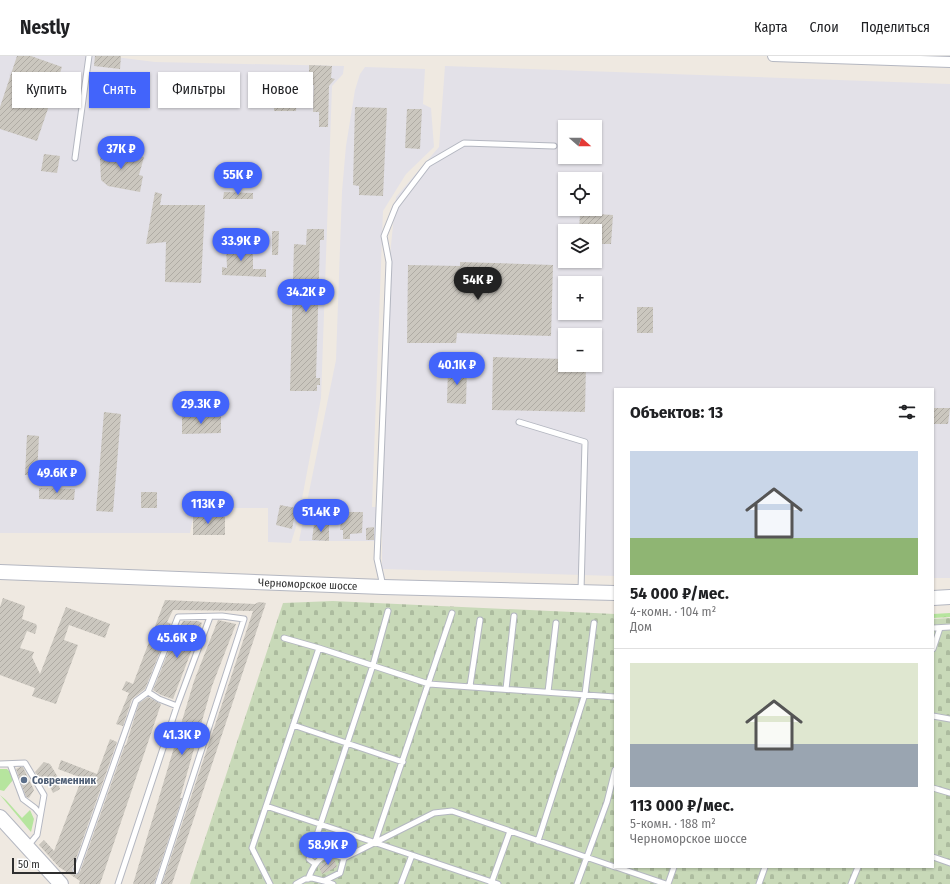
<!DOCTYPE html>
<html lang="ru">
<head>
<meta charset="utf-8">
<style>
	body { margin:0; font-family:"Fira Sans Condensed",sans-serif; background:#f6f6f6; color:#202124; height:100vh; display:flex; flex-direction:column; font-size:15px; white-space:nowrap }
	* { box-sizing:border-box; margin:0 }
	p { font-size:13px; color:#757577 }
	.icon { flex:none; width:22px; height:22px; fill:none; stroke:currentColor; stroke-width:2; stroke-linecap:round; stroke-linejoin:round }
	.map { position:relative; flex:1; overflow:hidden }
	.details { position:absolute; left:614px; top:332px; width:320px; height:480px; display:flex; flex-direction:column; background:#fff; border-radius:0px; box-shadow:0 1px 3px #0004 }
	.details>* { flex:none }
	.guide { position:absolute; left:12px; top:16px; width:380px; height:36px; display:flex; gap:8px }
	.needle { width:26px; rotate:110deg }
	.controls { position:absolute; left:558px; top:64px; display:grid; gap:8px }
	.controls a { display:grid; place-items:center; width:44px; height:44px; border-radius:0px; background:#fff; box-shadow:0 1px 3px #0004; font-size:20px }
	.scale { position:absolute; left:12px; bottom:10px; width:64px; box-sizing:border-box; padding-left:4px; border:2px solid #2e2e2e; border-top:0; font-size:11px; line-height:14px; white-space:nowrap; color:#2e2e2e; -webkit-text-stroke:3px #fff; paint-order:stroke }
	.price { position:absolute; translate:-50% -34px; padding:0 9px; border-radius:14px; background:#4264fb; color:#fff; font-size:13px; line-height:26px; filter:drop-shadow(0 1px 2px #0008) }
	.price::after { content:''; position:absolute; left:50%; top:24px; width:12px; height:9px; margin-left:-6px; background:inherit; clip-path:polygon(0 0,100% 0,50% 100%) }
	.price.current { background:#222; color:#fff }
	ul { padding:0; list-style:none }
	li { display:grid; align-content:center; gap:8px; height:212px; padding:0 16px }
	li+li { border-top:1px solid #e0e0e0 }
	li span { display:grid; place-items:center; height:124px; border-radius:0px; color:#555 }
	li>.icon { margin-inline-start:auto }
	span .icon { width:72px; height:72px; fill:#fffc; stroke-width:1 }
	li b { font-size:17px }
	h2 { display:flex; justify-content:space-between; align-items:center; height:48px; padding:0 16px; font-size:17px }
	.tag { padding:0 14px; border-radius:0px; background:#fff; box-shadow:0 1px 3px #0004; font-size:14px; line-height:36px }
	.tag.current { background:#4264fb; color:#fff }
	header { display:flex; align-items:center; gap:24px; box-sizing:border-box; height:56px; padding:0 20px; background:#fff; border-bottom:1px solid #e0e0e0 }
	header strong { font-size:19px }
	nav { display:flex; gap:22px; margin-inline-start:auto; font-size:14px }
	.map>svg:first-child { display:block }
	.industrial { fill:#e3e1e8; fill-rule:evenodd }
	.grass { fill:#b6e59e }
	.forest { fill:url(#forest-crowns) }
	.cemetery { fill:url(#cemetery-stones) }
	.building { fill:url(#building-hatch) }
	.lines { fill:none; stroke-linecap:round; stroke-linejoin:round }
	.service-casing { stroke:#b4b7c1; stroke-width:7 }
	.minor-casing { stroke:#b4b7c1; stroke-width:12 }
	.secondary-casing { stroke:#b4b7c1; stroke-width:16 }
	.service { stroke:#fff; stroke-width:5 }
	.minor { stroke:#fff; stroke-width:10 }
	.secondary { stroke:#fff; stroke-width:14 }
	.service-dot { fill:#5c6f8a; stroke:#fff; stroke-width:1.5 }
	.labels { text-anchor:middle; stroke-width:3; stroke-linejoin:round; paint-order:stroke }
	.street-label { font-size:11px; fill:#2e2e2e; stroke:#fff }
	.service-label { font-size:11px; font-weight:bold; fill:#4e5e75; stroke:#fff; text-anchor:start }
</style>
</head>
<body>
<header>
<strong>Nestly</strong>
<nav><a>Карта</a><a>Слои</a><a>Поделиться</a></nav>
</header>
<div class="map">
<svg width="950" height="828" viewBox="0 0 950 828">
	<defs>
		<pattern id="forest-crowns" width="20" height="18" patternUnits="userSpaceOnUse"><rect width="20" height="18" fill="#b6e59e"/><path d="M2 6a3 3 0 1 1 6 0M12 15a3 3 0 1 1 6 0" fill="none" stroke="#9dc588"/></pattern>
		<pattern id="cemetery-stones" width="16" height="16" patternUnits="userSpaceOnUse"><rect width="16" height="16" fill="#c8d9b8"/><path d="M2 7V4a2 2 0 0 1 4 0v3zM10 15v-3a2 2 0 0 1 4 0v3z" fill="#acbb9e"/></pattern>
		<pattern id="building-hatch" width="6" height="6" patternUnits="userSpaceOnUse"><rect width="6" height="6" fill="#cbc7bf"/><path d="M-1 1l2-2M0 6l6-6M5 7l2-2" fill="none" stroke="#afaba4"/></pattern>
	</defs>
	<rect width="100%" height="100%" fill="#efe9e1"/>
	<path class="industrial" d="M0 0H107L155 6 344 10 343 18 332 30 321 342 298 464 291 487 268 486V452H195L190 477H0Z
		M445 10 950 28V522H933V333H615V520L382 513 383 266 396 141 439 91ZM565 71H595V101H565ZM565 123H595V153H565ZM565 175H595V205H565ZM565 227H595V257H565ZM565 279H595V309H565Z
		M365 11 425 13 423 48 431 52 434 91 406 118 383 155 372 451H377L376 485H299L336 304 342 136 346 90 355 34 360 18Z"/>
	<path class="grass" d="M0 713H7L10 716 13 724 4 735 0 734Z
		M0 739 6 744 22 762 30 754 34 763 31 776Z"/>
	<path class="forest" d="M950 557V561L933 562V558Z"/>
	<path class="cemetery" d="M333 545 615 558V811H933V563L950 562V828H190L283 547Z"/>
	<path class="building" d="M17 0H31L62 11 37 85 0 73V51Z
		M95 0H121L120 13 94 10Z
		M309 9 332 10 331 22 335 23 329 30 328 71H319V56H313L314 29H309Z
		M274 42H297L296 55H274Z
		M355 51 387 52 383 140 359 139V130L353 129Z
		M407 53H422L420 93 405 92Z
		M102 93 144 101 139 119 143 120 140 136 108 130 101 124 100 103Z
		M44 98 60 100 57 117 41 115Z
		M155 136 162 138 160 149H205L201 227 165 226 166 186 146 188Z
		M224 136 253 137V143H223Z
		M580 157 613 159 611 188H595V175H579Z
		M307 173H324V184H320L316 322H320V329H317V335H290L294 188 306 189Z
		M272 175H279L278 199H272Z
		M226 189H253V213H266V221L222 219V211L227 212Z
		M460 206 553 209 551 280 457 277 456 287H407L408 209 460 210Z
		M637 251H653V277H637Z
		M493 301 565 303V309H586L585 356 492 354Z
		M448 311 467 312 466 348 447 347Z
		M933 352H950L948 368H933Z
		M104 356 121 358 113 456 96 455Z
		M182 360H221V377L182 378Z
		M27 379 39 380 37 419H25Z
		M39 432 75 433 74 444 39 443Z
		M141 436H157V452H141Z
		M280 449 296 452 292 473 276 469Z
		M342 456H363L362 477 350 478V483H343V474H340Z
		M193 457H202V461H225V479H193Z
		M314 468 329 469V485L312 484Z
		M374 471V484H366V472Z
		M3 542 25 550 22 563 36 568 37 571 35 578 27 575 20 592 34 596 32 601 40 618 66 551 110 568 105 582 69 569 64 584 78 589 56 648 32 640 35 632 0 619V551Z
		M165 544 255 548 259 546 266 547 172 828H162L253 555 173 554 167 566 171 568 145 633 132 643 123 670 116 668 129 637 122 634 126 625 133 628Z
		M218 564 236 568 212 630 180 742H182L154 828H133L194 625Z
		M183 565H198L202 567 173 643 161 639 153 634 178 572 179 573Z
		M148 641 161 648 100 828H79L80 825 59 811 39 789 44 784 54 795 82 722 58 713 61 704 97 718 110 683 117 686 72 814 73 817 76 819 80 816 125 689H126L139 647Z
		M44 706 50 708 59 723 57 724 60 733 53 737 45 720 39 722 35 716Z
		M20 711H23L34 734 29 742 26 741 16 713Z
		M334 803 337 811 322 818 319 811 320 809 327 804Z"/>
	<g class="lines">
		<defs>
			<path id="service" d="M75 102 89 0
				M519 366 585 386 581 535
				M383 530 377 503 389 206 384 180 396 150 428 108 464 87 554 90
				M933 572 950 571
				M319 592 429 628 615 641
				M933 593 940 572
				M470 630 480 564
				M506 633 514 560
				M148 636 159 643 177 650
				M548 636 556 567
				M933 660 950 663
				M293 669 403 706
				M0 708 25 707 44 739 37 779 28 790
				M10 708 23 743 35 752 40 758
				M933 732 950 737
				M266 750 412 799 401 828
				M510 775 615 811
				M538 785 585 638 594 567
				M375 786 452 557
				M412 799 498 828
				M933 801 950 807
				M314 807 309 803 373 609 388 555
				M616 811 666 828
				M76 815 136 645 148 636 178 561 222 560 244 563 158 828
				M308 823C315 805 323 793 344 802
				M324 825 333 828
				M118 828 177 650 210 561
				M270 828 252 792 319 592 284 582
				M296 828 305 823 312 822 324 825 340 817 344 802 434 757 452 755 510 775 491 828
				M577 828 607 746 615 714
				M668 828 674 811
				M759 828 765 811
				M851 828 858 811"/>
			<path id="minor" d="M773 0 950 6"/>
			<g id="secondary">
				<path id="s1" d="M0 516 383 531 615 537"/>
				<path d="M933 542 950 541"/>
				<path d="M0 761 61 828"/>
			</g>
		</defs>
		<use href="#service" class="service-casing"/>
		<use href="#minor" class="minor-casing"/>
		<use href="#secondary" class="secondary-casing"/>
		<use href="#service" class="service"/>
		<use href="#minor" class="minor"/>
		<use href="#secondary" class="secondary"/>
	</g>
	<circle class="service-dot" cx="24" cy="724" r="4"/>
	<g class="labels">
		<g class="street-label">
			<text dy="4" stroke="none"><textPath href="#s1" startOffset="308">Черноморское шоссе</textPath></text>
		</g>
		<g class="service-label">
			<text x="32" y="728">Современник</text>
		</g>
	</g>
</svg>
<div class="controls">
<a><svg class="needle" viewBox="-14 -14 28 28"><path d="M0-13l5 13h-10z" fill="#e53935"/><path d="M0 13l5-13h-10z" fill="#757577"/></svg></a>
<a><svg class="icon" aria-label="locate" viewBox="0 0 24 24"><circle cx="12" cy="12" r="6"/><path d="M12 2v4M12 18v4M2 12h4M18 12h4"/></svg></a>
<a><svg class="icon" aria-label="layers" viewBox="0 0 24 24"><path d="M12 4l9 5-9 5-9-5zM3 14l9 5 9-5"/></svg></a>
<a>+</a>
<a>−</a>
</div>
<div class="scale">50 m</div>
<b class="price" style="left:121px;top:114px">37K ₽</b>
<b class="price" style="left:238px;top:140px">55K ₽</b>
<b class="price" style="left:241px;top:206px">33.9K ₽</b>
<b class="price current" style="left:478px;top:245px">54K ₽</b>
<b class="price" style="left:306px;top:257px">34.2K ₽</b>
<b class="price" style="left:457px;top:330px">40.1K ₽</b>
<b class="price" style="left:201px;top:369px">29.3K ₽</b>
<b class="price" style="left:57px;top:438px">49.6K ₽</b>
<b class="price" style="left:208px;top:469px">113K ₽</b>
<b class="price" style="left:321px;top:477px">51.4K ₽</b>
<b class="price" style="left:177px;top:603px">45.6K ₽</b>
<b class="price" style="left:182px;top:700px">41.3K ₽</b>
<b class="price" style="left:328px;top:810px">58.9K ₽</b>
<div class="guide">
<a class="tag">Купить</a>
<a class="tag current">Снять</a>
<a class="tag">Фильтры</a>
<a class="tag">Новое</a>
</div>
<section class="details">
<h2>Объектов: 13<svg class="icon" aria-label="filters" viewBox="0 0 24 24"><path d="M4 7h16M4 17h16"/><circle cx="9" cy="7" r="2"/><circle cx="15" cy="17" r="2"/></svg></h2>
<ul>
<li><span style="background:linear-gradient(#c9d6e8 70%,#8fb573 0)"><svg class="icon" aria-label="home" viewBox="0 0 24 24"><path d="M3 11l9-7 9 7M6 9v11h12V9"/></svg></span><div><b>54 000 ₽/мес.</b><p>4-комн. · 104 m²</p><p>Дом</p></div></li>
<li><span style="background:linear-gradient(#dfe7d0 65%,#9aa5b1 0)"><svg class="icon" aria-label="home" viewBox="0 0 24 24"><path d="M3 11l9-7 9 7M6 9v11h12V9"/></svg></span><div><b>113 000 ₽/мес.</b><p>5-комн. · 188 m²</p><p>Черноморское шоссе</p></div></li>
</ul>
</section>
</div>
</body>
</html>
